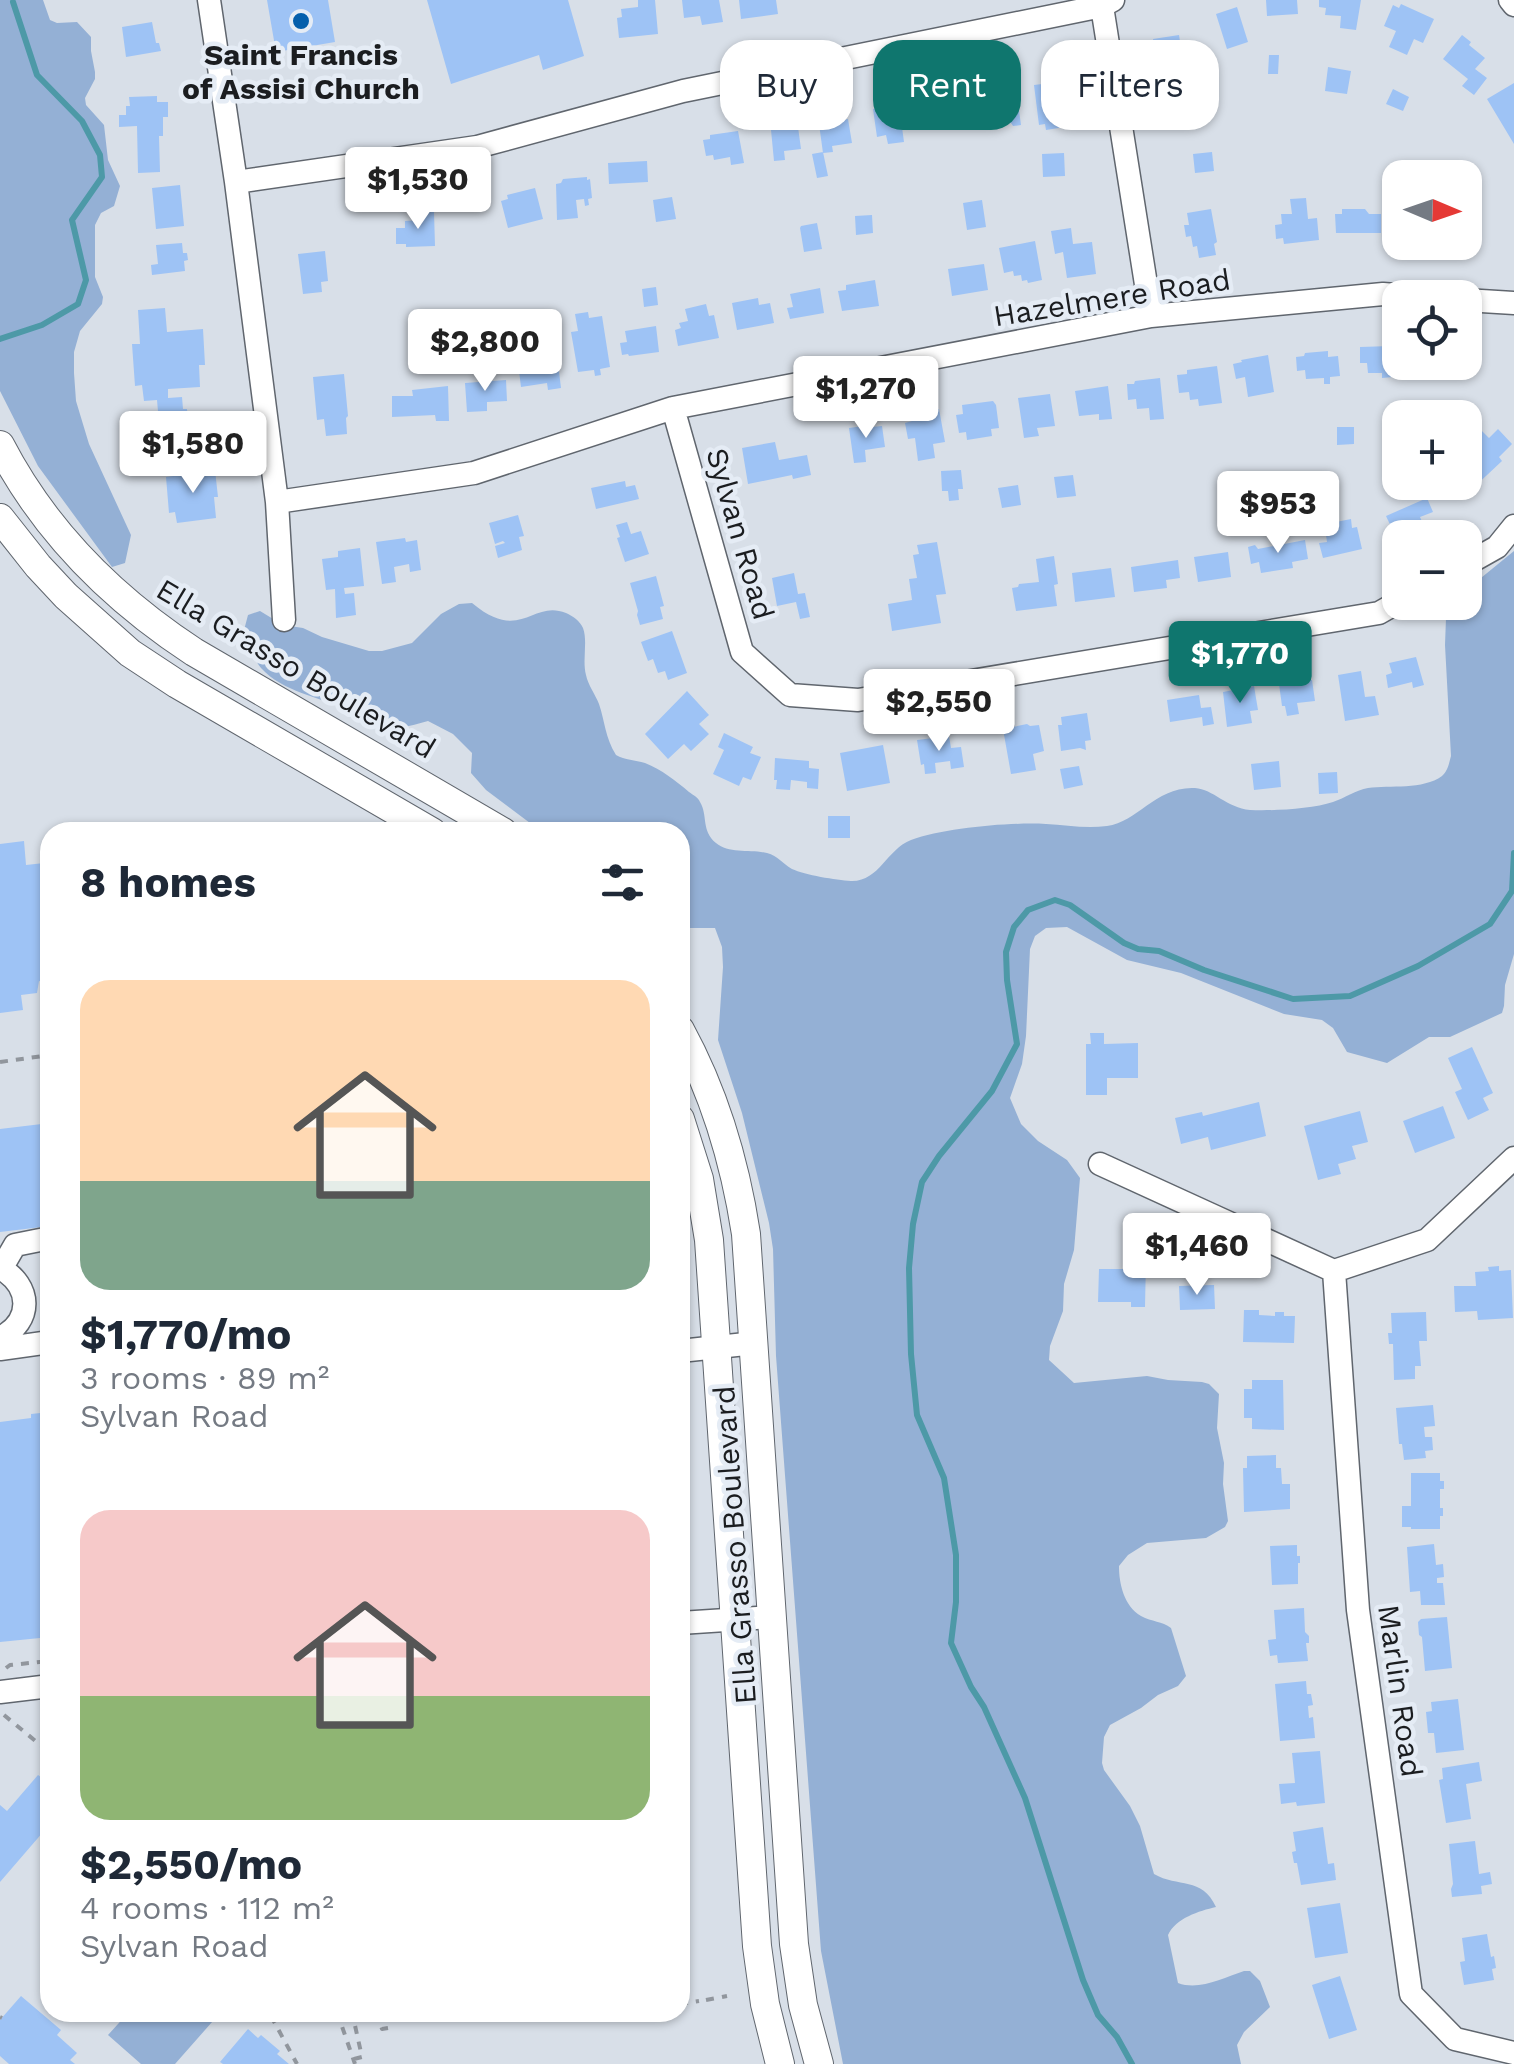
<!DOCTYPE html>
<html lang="en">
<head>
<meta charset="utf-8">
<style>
	body { margin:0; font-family:"Work Sans",sans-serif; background:#f6f6f7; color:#1f2937; height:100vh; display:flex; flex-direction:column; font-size:38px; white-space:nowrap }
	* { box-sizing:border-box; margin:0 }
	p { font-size:32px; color:#747a83 }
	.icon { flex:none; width:55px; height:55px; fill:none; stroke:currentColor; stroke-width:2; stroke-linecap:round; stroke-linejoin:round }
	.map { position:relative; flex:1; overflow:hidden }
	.details { position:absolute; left:40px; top:822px; width:650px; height:1200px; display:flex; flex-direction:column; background:#fff; border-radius:30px; box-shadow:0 2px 8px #0004 }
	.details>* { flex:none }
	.top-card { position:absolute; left:720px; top:40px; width:642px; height:90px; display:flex; gap:20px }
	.needle { width:65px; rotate:92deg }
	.buttons { position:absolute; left:1382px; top:160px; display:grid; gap:20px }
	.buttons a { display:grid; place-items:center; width:100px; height:100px; border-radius:20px; background:#fff; box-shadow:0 2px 8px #0004; font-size:50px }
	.price { position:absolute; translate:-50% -85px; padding:0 22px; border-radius:10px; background:#fff; color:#222; font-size:32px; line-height:65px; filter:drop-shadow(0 2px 5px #0008) }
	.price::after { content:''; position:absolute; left:50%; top:60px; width:30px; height:22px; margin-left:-15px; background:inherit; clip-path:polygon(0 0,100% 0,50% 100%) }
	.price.on { background:#0f766e; color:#fff }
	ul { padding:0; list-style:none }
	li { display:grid; align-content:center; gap:20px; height:530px; padding:0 40px }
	li span { display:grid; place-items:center; height:310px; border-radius:30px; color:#555 }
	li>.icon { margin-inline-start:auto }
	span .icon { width:180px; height:180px; fill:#fffc; stroke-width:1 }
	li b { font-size:42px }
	h2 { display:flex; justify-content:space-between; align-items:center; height:120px; padding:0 40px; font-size:42px }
	.tag { padding:0 35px; border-radius:30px; background:#fff; box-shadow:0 2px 8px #0004; font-size:35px; line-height:90px }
	.tag.on { background:#0f766e; color:#fff }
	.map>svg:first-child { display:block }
	.green { fill:#94b0d5 }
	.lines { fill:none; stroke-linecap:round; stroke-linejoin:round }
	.stream { stroke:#4d99a7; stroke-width:6 }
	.building { fill:#9ec3f5 }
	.minor-casing { stroke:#60666e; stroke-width:25 }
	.major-casing { stroke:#60666e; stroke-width:30 }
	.path { stroke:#91969d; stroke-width:4; stroke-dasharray:8 8; stroke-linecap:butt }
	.minor { stroke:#fff; stroke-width:22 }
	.major { stroke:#fff; stroke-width:28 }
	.poi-dot { fill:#045fac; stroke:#e5ecf5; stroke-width:4 }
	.labels { text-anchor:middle; stroke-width:9; stroke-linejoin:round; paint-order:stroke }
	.poi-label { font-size:30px; font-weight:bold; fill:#1b1d20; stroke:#e5ecf5 }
	.street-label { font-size:30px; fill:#1b1d20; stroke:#e5ecf5 }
</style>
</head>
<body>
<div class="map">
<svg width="1514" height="2064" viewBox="0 0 1514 2064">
	<rect width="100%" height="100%" fill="#d8dfe8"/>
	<path class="green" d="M0 0H43L50 20 57 23 77 22 91 37V51L95 72V79L85 98 86 105 104 125 108 160 120 186 114 206 101 213 95 225V277L103 297 102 304 80 331 74 352V373L76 401 89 444 131 535 125 563 112 567 38 466 0 391Z
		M1514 551V954L1505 985 1504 1006 1502 1013 1450 1037H1429L1387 1063 1347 1052 1333 1028 1322 1020 1284 1014 1181 973 1127 960 1067 927 1046 928 1035 936 1030 949 1026 1036 1022 1064 1010 1098 1021 1124 1038 1141 1067 1160 1080 1178 1074 1250 1064 1284 1063 1311 1050 1346 1049 1360 1074 1383 1147 1376 1168 1380 1202 1382 1209 1384 1219 1394 1217 1428 1224 1463 1223 1484 1228 1521 1225 1527 1206 1538 1147 1543 1128 1555 1119 1566C1119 1584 1124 1606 1141 1616 1152 1622 1162 1621 1171 1628L1186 1676 1178 1686 1158 1695 1141 1708 1110 1725 1104 1737 1102 1763 1104 1770 1130 1806 1140 1826 1154 1874C1178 1888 1202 1876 1216 1907 1199 1911 1176 1918 1168 1935L1178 1983C1199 1991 1223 1978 1244 1971H1250L1260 1981 1270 2007 1244 2032 1237 2045 1241 2064H843L821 1951 776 1356 773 1249 769 1223 742 1113 718 1040 723 967 722 947 715 928H680V832H542L486 790 471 773 472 753 453 734 428 721C412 725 397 731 381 727 368 724 358 714 346 709 319 697 283 692 261 668 254 660 250 644 243 634L248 615 260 611 283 625 303 628 322 637 369 651H382L412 643 441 614 459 604 472 603C521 644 532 599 566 613 573 616 580 621 583 628 588 642 582 660 586 675 588 685 595 694 599 704 605 722 605 737 616 755 625 760 635 760 645 763 662 770 675 780 689 792 693 795 698 797 700 802 708 815 701 831 716 843 729 854 750 849 767 853 778 856 783 864 792 869 805 875 836 880 851 881 879 882 887 849 911 840 945 828 1010 822 1046 824 1066 825 1086 829 1107 826 1138 822 1156 786 1195 788 1213 789 1227 808 1250 810 1273 811 1312 809 1333 802 1345 798 1356 790 1368 788 1390 785 1423 790 1442 776 1448 771 1449 763 1451 756L1445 645 1446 618 1453 603 1465 602V591Z
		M128 2013V2012L220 2013 175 2064H141L108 2035Z"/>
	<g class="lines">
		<path class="stream" d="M0 339 42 325 78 304 86 280 72 220 102 177 100 155 82 121 37 75 13 2
			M1132 2064 1117 2037 1098 2015 1083 1980 1025 1798 984 1707 971 1687 951 1643 956 1602V1555L944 1478 917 1415 911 1354 909 1268 913 1224 922 1182 939 1156 992 1091 1017 1044 1007 980 1006 952 1014 927 1028 910 1055 900 1070 905 1124 943 1138 949 1159 951 1204 970 1293 999 1350 996 1418 966 1490 924 1512 891 1514 853"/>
	</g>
	<path class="building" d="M267 0H328L335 42 276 52Z
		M427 0H568L584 56 543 70 539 55 451 84Z
		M638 0H655L658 34 619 38 617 18 622 17 621 9 638 7Z
		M682 0H719L723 22 702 25 700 16 684 18Z
		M739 0H776L778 14 741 19Z
		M1266 0H1297L1298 14 1267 16Z
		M1319 0H1361L1356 30 1340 28 1341 16 1325 15 1326 8 1319 7Z
		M1401 4 1434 19 1423 43 1414 39 1407 55 1389 47 1396 31 1384 26 1393 5 1399 8Z
		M1237 7 1248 42 1227 49 1216 14Z
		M152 22 156 43H159L161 51 126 57 122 27Z
		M1179 35 1184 67 1158 71 1153 39Z
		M1462 35 1471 42 1469 45 1485 58 1475 69 1487 78 1474 95 1462 86 1468 79 1443 59Z
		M1269 55H1279L1278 74H1268Z
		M1328 67 1351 71 1347 94 1325 91Z
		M1059 82 1065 127 1046 130 1045 124 1039 125 1034 85Z
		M1514 83V144L1487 99Z
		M1393 89 1409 97 1403 111 1386 104Z
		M1008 91 1009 98 1017 96 1021 125 1013 126 1011 123 982 127 977 95Z
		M959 95 961 118H954L955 126 944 127 943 120 922 122 920 102 924 99Z
		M157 96V102H168V117H163V136H159L160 172 138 173 137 126 119 127V115H126V106H130L129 97Z
		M899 105 904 142 888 144 886 135 877 137 873 109Z
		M837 116 838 121 848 119 852 143 832 146 833 152 823 153 819 124 830 122 829 117Z
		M798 127 801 149 784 151 785 160 774 161 771 130Z
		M738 131 744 163 731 165 730 157 714 160 713 155 706 156 703 140 710 139V135Z
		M823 152 828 176 817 178 812 154Z
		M1212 152 1214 171 1195 173 1193 154Z
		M1064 153 1065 176 1043 177 1042 154Z
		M647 161 648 182 609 184 608 163Z
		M587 177V180L590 179 592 198 588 199 589 205 585 206 584 199 576 200 578 218 557 220 556 184 561 183 563 179Z
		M180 185 184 226 156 229 152 188Z
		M535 188 543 219 508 228 501 201 508 199 507 195Z
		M672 197 676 219 656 222 653 200Z
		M1306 198 1308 219 1317 218 1319 240 1284 244 1283 238 1276 239 1275 225 1282 224 1281 214H1292L1290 199Z
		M982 200 986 227 967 230 963 203Z
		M1211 209 1217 242 1214 244 1216 255 1199 258 1197 246 1193 247 1191 236 1186 237 1184 225H1189L1187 213Z
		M1342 209H1365L1369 214H1381V233H1336L1335 214H1342Z
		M423 212H434L435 246 406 247V244H396V228H405V221L423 220Z
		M872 215 873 233 856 235 855 216Z
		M817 223 822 249 804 252 800 228 801 226Z
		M1071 228 1073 244 1092 242 1096 274 1067 278 1063 252 1055 254 1051 231Z
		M1035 241 1042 280 1028 283 1027 280 1022 281 1021 275 1014 276 1013 271 1004 273 999 248Z
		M182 243 183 253H187L188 260 184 261 185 271 152 275 151 265 158 264 156 245Z
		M325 251 328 281 321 282 322 292 303 294 298 254Z
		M984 264 988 290 952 296 948 269Z
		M875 280 879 306 842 311 838 291 846 290V285Z
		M656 287 658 305 644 307 642 289Z
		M820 288 824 313 790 319 787 308 793 307 790 294Z
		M758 298 759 305 770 303 774 323 737 330 732 303Z
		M706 304 709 316 714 315 719 338 678 346 675 330 681 328 679 323 688 321 685 309Z
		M165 308 167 332 203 329 205 365H199L200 387 168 389V398L182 397 183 409H187L188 422 159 423 157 400 144 401 142 385 135 386 132 344H140L138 310Z
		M588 312 589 318 602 316 610 367 600 369 601 375 595 376 594 370 578 372 571 332 578 331 575 314Z
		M656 326 659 352 629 356 628 354 622 355 620 343 627 342 625 331Z
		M1391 346 1392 348H1400V362H1405V366L1392 367 1393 377 1382 378V373H1368L1367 363H1360V347Z
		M1328 351V357L1338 356 1340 376 1330 377V384H1324V378L1306 379 1305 370 1297 371 1296 357 1304 356 1305 353Z
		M1268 355 1274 392 1248 397 1245 377 1236 379 1233 364 1242 362 1241 360Z
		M530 362V366L558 363 561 388 548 390 547 383 521 387 518 363Z
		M1432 362H1465V371L1436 369V367H1431Z
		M1217 366 1222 403 1199 406 1198 399 1190 400 1189 392 1179 393 1177 375 1187 374V370Z
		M344 374 348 416 346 418 347 434 326 436 324 419 317 420 313 377Z
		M1160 378 1164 419 1150 420 1149 408 1137 409 1136 399 1128 400 1127 384H1134L1135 381Z
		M506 380 507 401 487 402V411L467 412 465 383Z
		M448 386 449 421H436L435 415 392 417V396H413L412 390Z
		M1108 386 1112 419 1099 420V414L1079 416 1075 391Z
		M1050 394 1055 426 1037 428 1039 436 1024 438 1018 398Z
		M993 401 996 405 999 428 991 429 992 436 967 440 966 432 959 433 956 415 963 414 962 405Z
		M939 409 945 442 933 444 935 458 918 461 915 438 908 439 905 423 912 421 910 414Z
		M871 425 872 427 882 426 885 447 865 450 866 462 854 463 849 428Z
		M1337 427H1354V444L1337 445Z
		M1480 429 1489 438 1498 429 1512 444 1499 457 1502 461 1471 490 1465 484V462L1480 448 1471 437Z
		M775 442 779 460 807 455 811 475 793 479 792 475 748 484 742 448Z
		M215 470 218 497H214L216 518 177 523 175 512 169 513 166 477Z
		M961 470 963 489H958L959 500 949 501 948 491H942L941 471Z
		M1073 475 1076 496 1057 498 1054 477Z
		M625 481 626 487 635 485 639 499 596 509 591 488Z
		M1018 485 1021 505 1002 508 998 488Z
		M1427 498 1433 512 1420 517 1424 526 1396 537 1386 516Z
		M518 515 524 536 519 537 522 550 498 558 495 546 505 543 503 541 495 544 489 523Z
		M1351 519 1352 528 1357 527 1362 549 1323 558 1319 543 1327 542 1326 535 1333 533 1331 523Z
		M627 522 631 534 641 531 649 554 625 562 617 538 620 537 616 525Z
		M405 538 406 542 417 540 421 570 410 572 409 564 394 567 396 582 382 584 376 542Z
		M1305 540 1308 559 1292 562 1293 568 1261 573 1259 562 1251 564 1248 547 1255 545 1258 549Z
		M937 542 946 594 936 595 941 623 892 631 888 604 912 600 909 579 917 578 913 555 919 554 917 545Z
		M360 548 364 586 344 588 345 594 354 593 356 615 336 618 335 589 326 590 322 559 338 557V551Z
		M1228 552 1231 577 1198 582 1194 557Z
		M1054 556 1058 584 1054 585 1057 606 1016 611 1012 588 1018 587 1019 584 1039 582 1036 559Z
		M1178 560 1180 578 1166 580 1167 588 1134 592 1131 567Z
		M1111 568 1115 597 1075 602 1072 573Z
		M794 573 798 594 805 593 810 617 800 619 796 602 777 606 772 578Z
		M656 576 664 606 660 607 663 619 640 625 637 615 638 611 630 583Z
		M672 631 687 673 668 680 665 671 658 673 653 659 648 661 641 642Z
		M1416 657 1424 685 1413 688 1412 682 1388 688 1386 675 1392 673 1389 663Z
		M1361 671 1365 697 1375 696 1379 715 1345 721 1338 675Z
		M1312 680 1315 701 1297 703 1299 714 1287 716 1285 706H1282L1279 684Z
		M1254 686 1258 710 1250 711 1252 723 1227 727 1223 692Z
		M687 691 709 715 699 724 709 734 691 751 684 744 668 759 645 734Z
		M1199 695 1201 708 1211 707 1214 724 1203 726 1202 717 1170 722 1167 700Z
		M1087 713 1091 740 1085 741 1086 750 1080 748 1061 751 1058 725H1062L1061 717Z
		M1027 724 1030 726 1039 725 1044 751 1033 754 1036 770 1011 774 1003 729Z
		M724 733 753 747 750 753 761 757 751 780 743 777 739 786 713 774 724 750 718 747Z
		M949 736 951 748 961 747 964 767 951 769 950 761 935 763 936 773 925 774 924 764 921 765 917 740Z
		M883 745 890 783 847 791 840 753Z
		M775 758 809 761V768L819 769 818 789 807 788V782L791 780 790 790 776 789 777 780H774Z
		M1279 761 1281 787 1254 790 1251 764Z
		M1079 766 1083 785 1064 789 1060 769Z
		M1337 772 1338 793 1319 794 1318 773Z
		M828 816H850V838H828Z
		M24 841 26 865 44 863 46 877H50V951L44 952 41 961 50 965V972L45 983 39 981 37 993 21 995 23 1010 0 1013V844Z
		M1090 1033H1104V1044L1138 1043V1078H1107V1095H1086V1044H1091Z
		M1472 1047 1493 1093 1483 1098 1489 1110 1468 1120 1455 1092 1462 1089 1448 1058Z
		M1259 1102 1266 1136 1211 1150 1208 1137 1181 1144 1175 1118 1202 1112 1203 1116Z
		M1443 1106 1455 1138 1415 1153 1403 1121Z
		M1360 1111 1368 1142 1352 1146 1356 1159 1338 1164 1341 1174 1318 1180 1304 1126Z
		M50 1123V1226L0 1232V1129Z
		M1131 1261H1146L1145 1307H1131V1302H1098L1099 1269H1131Z
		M1499 1266V1271L1511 1270 1513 1318 1478 1320 1477 1311 1455 1312 1454 1286H1476L1475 1272 1489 1271 1488 1267Z
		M1214 1285 1215 1309 1180 1310 1179 1286Z
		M1244 1310H1259V1315L1275 1316V1312H1284V1316H1295L1294 1343 1243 1342Z
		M1426 1312 1427 1341H1419L1421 1366H1415V1379L1394 1380 1393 1344H1389L1388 1333H1392L1391 1313Z
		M1252 1380H1283L1284 1430 1252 1429V1418H1244V1389H1252Z
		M1433 1405 1435 1426 1424 1427 1425 1437H1432L1433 1450 1425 1451 1426 1458 1404 1460 1402 1444H1399L1396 1408Z
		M50 1412V1637L0 1642V1422L31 1418V1414Z
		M1276 1455V1468H1281L1282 1484H1290V1509L1244 1512 1243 1468H1247V1456Z
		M1411 1473H1440V1481H1444V1489H1440V1508H1443V1516H1440V1529H1411V1527H1402V1506H1411Z
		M1434 1544 1436 1565 1443 1564 1444 1577 1437 1578V1583H1443L1445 1605H1421L1420 1591 1410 1592 1407 1547Z
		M1297 1545V1556H1300V1563H1298V1584L1272 1585 1270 1546Z
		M1304 1608 1305 1632 1309 1636V1643H1306L1308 1661 1278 1663 1277 1655 1270 1656 1268 1640 1276 1639 1274 1610Z
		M1447 1617 1452 1668 1425 1671 1422 1637 1419 1635 1418 1622 1421 1619Z
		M1306 1681 1307 1694H1311L1313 1705 1308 1706 1309 1718 1313 1717 1315 1738 1280 1741 1275 1684Z
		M1458 1699 1464 1750 1436 1753 1434 1733H1428L1426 1712 1432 1711 1431 1702Z
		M1320 1751 1325 1803 1297 1806 1296 1802 1281 1804 1279 1784 1295 1783 1292 1753Z
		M1479 1762 1482 1781 1466 1784 1471 1819 1446 1823 1439 1780 1443 1779 1442 1768Z
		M47 1769 50 1772V1824L0 1882V1805L7 1811 38 1775 41 1777Z
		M1323 1827 1328 1864 1334 1863 1336 1880 1301 1885 1297 1863H1294L1292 1852 1296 1851 1293 1832Z
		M1475 1841 1479 1874 1490 1872 1492 1884 1481 1886 1482 1894 1452 1897 1451 1889 1453 1884 1449 1844Z
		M1340 1903 1348 1953 1315 1958 1307 1908Z
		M1487 1934 1491 1957 1494 1956 1496 1968 1492 1969 1494 1980 1464 1985 1460 1962 1465 1961 1462 1938Z
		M1340 1976 1357 2030 1329 2039 1312 1985Z
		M21 1996 61 2030 57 2035 77 2053 70 2060 75 2064H9L0 2056V2020Z
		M248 2029 258 2038 261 2035 280 2051 277 2054 289 2064H223L220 2062Z"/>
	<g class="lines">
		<defs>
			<path id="minor" d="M209 0 236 182 277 502 284 620
				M1101 0 1151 316
				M1510 0 1514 5
				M236 182 477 147 683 91 1102 6 1113 0
				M1465 300 1514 303
				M673 408 742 652 790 695 858 700 1379 613 1400 601
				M277 502 474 473 673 408 1151 316 1383 294 1434 298
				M1465 565 1497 547 1514 526
				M1100 1164 1334 1271 1427 1240 1514 1158
				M0 1268C32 1286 33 1321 0 1338
				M1 1269 15 1245 50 1238
				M1334 1271 1358 1610 1411 1994 1455 2039 1514 2053
				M0 1349 50 1342
				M680 1351 755 1343
				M680 1623 772 1617
				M0 1692 50 1686"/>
			<path id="major" d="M0 445C45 532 113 599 194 652L503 832
				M0 518 38 566 66 596 130 653 177 684 432 832
				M680 1030C715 1094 735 1162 746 1234L794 1944 803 2005 819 2064
				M680 1119 699 1179 709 1240 757 1946 765 2004 780 2064"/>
		</defs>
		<use href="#minor" class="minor-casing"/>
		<use href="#major" class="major-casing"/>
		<path class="path" d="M0 1062 50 1055
			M6 1668 10 1665 50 1661
			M4 1715 50 1753
			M722 1997 727 1996
			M706 2000 716 1998
			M680 2004 699 2001
			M243 2012C253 2021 264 2022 274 2012
			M337 2012 355 2064
			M377 2012 382 2029 388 2028
			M271 2016 297 2064
			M0 2017 2 2018
			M354 2059 362 2057 354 2021 355 2012"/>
		<use href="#minor" class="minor"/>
		<use href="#major" class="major"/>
	</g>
	<circle class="poi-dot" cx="301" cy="21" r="10"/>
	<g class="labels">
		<g class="poi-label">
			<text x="301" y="65">Saint Francis<tspan x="301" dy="34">of Assisi Church</tspan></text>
		</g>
		<g class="street-label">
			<text transform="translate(1112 298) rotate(-9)" y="10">Hazelmere Road</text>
			<text transform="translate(740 534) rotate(74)" y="10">Sylvan Road</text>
			<text transform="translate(296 669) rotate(31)" y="10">Ella Grasso Boulevard</text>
			<text transform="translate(735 1545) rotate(-94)" y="10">Ella Grasso Boulevard</text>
			<text transform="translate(1400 1691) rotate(82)" y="10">Marlin Road</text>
		</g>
	</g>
</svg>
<div class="buttons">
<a><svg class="needle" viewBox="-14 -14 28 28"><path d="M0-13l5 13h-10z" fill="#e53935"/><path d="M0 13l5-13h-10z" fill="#747a83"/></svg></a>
<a><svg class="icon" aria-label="locate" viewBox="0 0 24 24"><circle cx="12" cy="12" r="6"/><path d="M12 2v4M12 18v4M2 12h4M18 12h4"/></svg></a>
<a>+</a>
<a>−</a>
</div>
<b class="price" style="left:418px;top:232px">$1,530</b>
<b class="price" style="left:485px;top:394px">$2,800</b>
<b class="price" style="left:866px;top:441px">$1,270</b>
<b class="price" style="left:193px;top:496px">$1,580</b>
<b class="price" style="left:1278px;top:556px">$953</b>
<b class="price on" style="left:1240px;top:706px">$1,770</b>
<b class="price" style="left:939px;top:754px">$2,550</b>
<b class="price" style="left:1197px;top:1298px">$1,460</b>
<div class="top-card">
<a class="tag">Buy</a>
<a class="tag on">Rent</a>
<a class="tag">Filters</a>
</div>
<section class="details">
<h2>8 homes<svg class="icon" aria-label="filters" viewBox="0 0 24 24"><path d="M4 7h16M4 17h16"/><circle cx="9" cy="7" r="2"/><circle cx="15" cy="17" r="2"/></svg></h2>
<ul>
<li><span style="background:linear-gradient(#ffd9b3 65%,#7fa58c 0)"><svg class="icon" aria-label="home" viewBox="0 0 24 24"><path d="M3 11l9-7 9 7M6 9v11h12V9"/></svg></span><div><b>$1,770/mo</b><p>3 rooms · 89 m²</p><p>Sylvan Road</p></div></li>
<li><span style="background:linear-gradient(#f6c9c9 60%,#8fb573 0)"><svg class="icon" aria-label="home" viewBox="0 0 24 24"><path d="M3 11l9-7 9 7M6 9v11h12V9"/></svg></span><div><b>$2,550/mo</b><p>4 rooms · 112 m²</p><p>Sylvan Road</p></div></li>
</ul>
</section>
</div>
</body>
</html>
